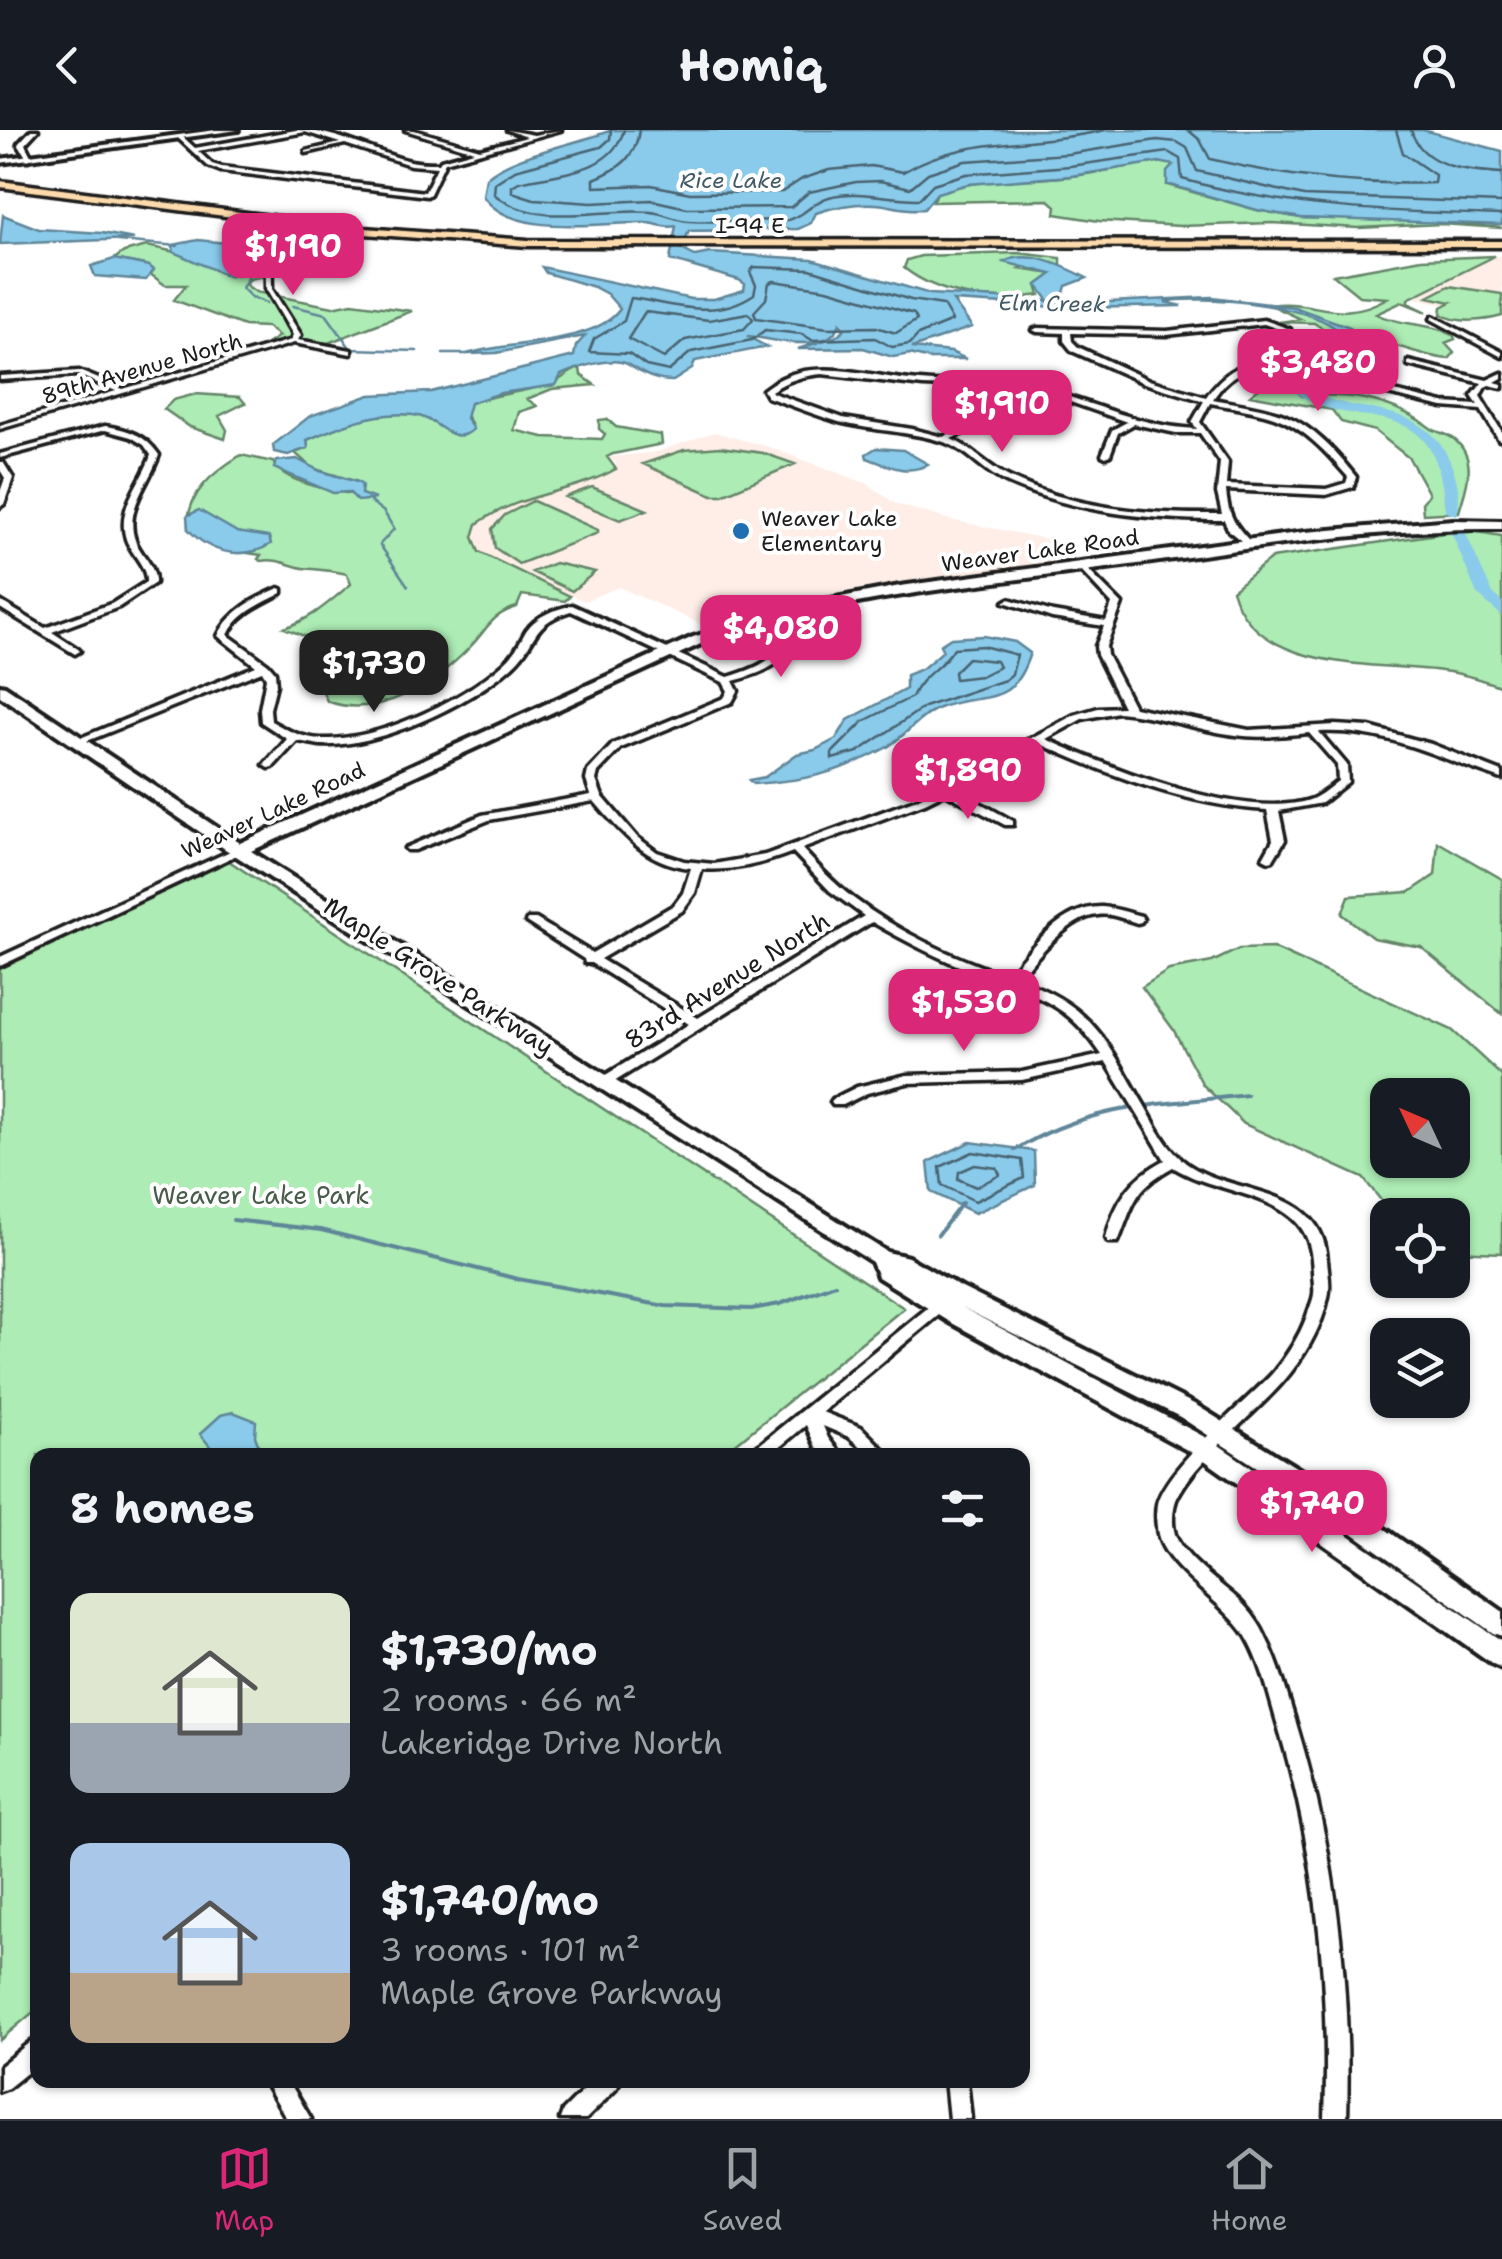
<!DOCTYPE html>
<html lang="en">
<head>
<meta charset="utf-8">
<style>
	body { margin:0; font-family:"Shantell Sans",sans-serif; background:#20242c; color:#f1f3f6; height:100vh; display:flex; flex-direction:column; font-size:38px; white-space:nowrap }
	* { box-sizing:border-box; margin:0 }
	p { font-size:32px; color:#9ea1a6 }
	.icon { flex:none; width:55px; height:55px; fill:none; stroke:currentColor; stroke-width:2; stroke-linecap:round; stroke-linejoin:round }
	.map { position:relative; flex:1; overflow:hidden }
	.details { position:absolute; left:30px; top:1318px; width:1000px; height:640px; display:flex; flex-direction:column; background:#171b24; border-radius:20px; box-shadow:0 2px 8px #0004 }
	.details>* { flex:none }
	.needle { width:65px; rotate:314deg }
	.buttons { position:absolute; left:1370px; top:948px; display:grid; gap:20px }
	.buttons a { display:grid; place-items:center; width:100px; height:100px; border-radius:20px; background:#171b24; box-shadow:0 2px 8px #0004; font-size:50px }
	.price { position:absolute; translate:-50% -85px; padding:0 22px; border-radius:20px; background:#db2777; color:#fff; font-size:32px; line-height:65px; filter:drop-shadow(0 2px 5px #0008) }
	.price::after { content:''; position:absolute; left:50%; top:60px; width:30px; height:22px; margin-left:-15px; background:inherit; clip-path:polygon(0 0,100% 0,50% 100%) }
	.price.current { background:#222; color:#fff }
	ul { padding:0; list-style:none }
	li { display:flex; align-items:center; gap:30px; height:250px; padding:0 40px }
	li span { display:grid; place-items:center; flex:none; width:280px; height:200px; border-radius:20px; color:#555 }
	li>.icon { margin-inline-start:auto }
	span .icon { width:120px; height:120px; fill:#fffc; stroke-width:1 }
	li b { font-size:42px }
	h2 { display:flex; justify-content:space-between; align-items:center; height:120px; padding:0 40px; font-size:42px }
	header { display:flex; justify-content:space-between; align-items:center; height:130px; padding:0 40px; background:#171b24; font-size:45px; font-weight:700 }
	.tab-bar { display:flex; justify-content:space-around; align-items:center; height:140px; border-top:2px solid #363941; background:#171b24; font-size:28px; color:#9ea1a6 }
	.tab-bar a { display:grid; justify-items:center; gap:5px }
	.tab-bar .current { color:#db2777 }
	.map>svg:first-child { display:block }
	.built { fill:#feeee7 }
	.green { fill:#adecb4; stroke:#648468; stroke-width:2.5; fill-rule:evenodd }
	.water { fill:#8acbeb; stroke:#5e8598; stroke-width:2.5 }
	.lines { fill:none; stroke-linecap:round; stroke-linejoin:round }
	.shore { stroke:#48626f; stroke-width:2.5 }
	.stream-far1 { stroke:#5e8598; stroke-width:2.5 }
	.stream { stroke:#5e8598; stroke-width:4 }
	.river { fill:#8acbeb; fill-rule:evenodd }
	.minor-casing { stroke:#1c1c1c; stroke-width:7 }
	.tertiary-casing { stroke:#1c1c1c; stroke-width:7 }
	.secondary-casing { stroke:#1c1c1c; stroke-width:8 }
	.motorway-casing { stroke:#1c1c1c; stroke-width:7 }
	.minor { fill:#fff; fill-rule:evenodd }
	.tertiary { fill:#fff; fill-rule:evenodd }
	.secondary { fill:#fff; fill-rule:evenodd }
	.motorway { fill:#fedbac; fill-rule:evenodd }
	.poi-dot { fill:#1f6fb2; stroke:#fff; stroke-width:4 }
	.labels { text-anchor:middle; stroke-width:8; stroke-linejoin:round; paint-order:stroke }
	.far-water-label { font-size:22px; font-style:italic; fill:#425964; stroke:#fff }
	.far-street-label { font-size:22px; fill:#1c1c1c; stroke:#fff }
	.far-poi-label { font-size:22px; fill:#1c1c1c; stroke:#fff; text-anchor:start }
	.street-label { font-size:25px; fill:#1c1c1c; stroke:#fff }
	.park-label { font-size:25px; fill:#485a4a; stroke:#fff }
</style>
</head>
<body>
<header><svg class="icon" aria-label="back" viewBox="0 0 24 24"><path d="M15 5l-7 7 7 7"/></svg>Homiq<svg class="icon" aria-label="person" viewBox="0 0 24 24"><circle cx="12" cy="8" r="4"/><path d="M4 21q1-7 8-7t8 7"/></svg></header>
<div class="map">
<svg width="1502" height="1989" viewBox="0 0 1502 1989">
	<rect width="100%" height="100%" fill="#fff"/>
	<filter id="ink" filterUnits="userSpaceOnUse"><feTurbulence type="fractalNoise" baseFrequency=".01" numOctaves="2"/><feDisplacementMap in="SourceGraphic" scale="20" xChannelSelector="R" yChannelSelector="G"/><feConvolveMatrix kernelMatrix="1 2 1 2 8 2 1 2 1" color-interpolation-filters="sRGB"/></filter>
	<g filter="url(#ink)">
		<path class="built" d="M1495 126H1502V188L1412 167Z
			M714 302 766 316 868 354 896 374 950 390 1047 409 1069 431 846 461 794 471 705 496 619 457 584 471 479 422 473 408 477 394 493 382 617 335 610 327 657 322Z"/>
		<path class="green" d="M1166 32 1174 35 1167 55 1257 80 1301 88 1412 90 1502 98 1441 94 1358 98 1272 93 1180 96 1099 91 1055 84 1056 76 1049 70 933 72 937 63C980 46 1026 52 1071 46 1103 43 1133 33 1166 32Z
			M147 116 180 123 228 146 262 141 261 147 250 149 246 155 256 162 333 177 352 173 412 181 328 213 309 211 296 216 287 211 258 220 279 206 267 197 244 196 174 170 186 155H165L150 144 153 140 149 136 114 129 124 122Z
			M1018 123 1061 128V136L1035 129 1019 139 1053 144 1037 155 1040 165C994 173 941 167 904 138L907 130 921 126Z
			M1495 126 1408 169V173L1427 182 1402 172 1376 184C1400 196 1428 192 1453 205L1455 209 1445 213 1454 223 1449 229C1427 228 1406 217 1386 214 1364 211 1353 228 1337 239 1330 244 1322 244 1315 248L1313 263C1326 267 1339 265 1353 267 1383 271 1408 281 1432 299 1439 303 1448 304 1454 309 1479 330 1466 357 1459 382L1423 384 1422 373 1429 364 1409 328 1375 301 1341 292 1332 280 1250 265 1294 230 1316 225 1323 213 1322 198 1314 193 1279 192 1301 189 1271 175C1315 168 1338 196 1387 168L1359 166 1333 145 1422 129Z
			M1449 156 1502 164V186C1484 191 1457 194 1441 184L1442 177 1451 172 1428 167Z
			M580 238 581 245 595 255 552 259 527 269 537 276 519 282 514 300 543 307 602 309 605 304 599 299V290L607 289 616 297 661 305 662 314 613 324 607 327 616 339C571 364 519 363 477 394L473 407 479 422 570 466 565 471 522 465 517 477C492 484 488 498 471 516 437 552 378 591 327 571L319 553 336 519 284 498C312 489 329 472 351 454L347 444C331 440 318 440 303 438 286 435 279 428 261 431L258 429 261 425 215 418 188 399C186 364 213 342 241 325L273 332C283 355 347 363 369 367L360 364 358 352 312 338 295 323 308 318 307 310C339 296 371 282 408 284 429 285 449 292 471 293L465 284 470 273C497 264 526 262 552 253 563 250 568 241 580 238Z
			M196 264 240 267 245 273 219 286 227 300 225 309 190 297 164 279 173 270Z
			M720 317 763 323 795 334 722 365H712L643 334 684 320Z
			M592 357 647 380 620 390 565 367Z
			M533 371 598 400V403L519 434 495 418 492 399 505 385Z
			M1465 400 1502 406V557C1483 550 1462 543 1442 541 1376 532 1256 544 1232 460L1272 428Z
			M555 433 595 442 572 461 532 442Z
			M1438 712 1502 749V884L1421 817 1373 808 1342 784 1349 766 1410 762 1435 745Z
			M229 731 904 1178 722 1325H38L37 1879 0 1910V839Z
			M1273 818 1452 900 1502 946V1123L1453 1121 1452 1085H1393L1363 1048 1244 994 1203 955 1173 899 1142 857 1169 840 1212 832 1239 819ZM1452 965V1030H1388V965Z"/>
		<path class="water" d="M612 0H1423L1502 21V95L1301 88 1257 80 1167 54V42L1173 35 1159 32 1071 46 968 54 937 63 924 79C905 81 892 75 875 74 855 73 834 77 816 83L811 93 798 99 689 101 681 119 695 126 710 123 812 129 930 164 1049 171 1037 155 1052 144 1004 132C1028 119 1064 136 1087 148L1066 156 1063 167 1068 174 1212 167 1294 177 1350 197 1355 211C1344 219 1303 250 1299 257L1306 265 1302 266 1290 255 1326 230 1323 225 1343 208C1331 175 1196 164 1165 172L1182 176 1074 178 953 171 972 197 912 218 951 222 966 229H930L910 224 893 227 863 218 798 219 835 207 844 200 840 193C829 227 771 208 747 206L767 217 695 231 692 239 673 251C652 251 643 243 627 234 611 226 576 238 561 245L556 255 501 263 470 273 466 288 473 299C453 319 438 287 413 285 375 281 341 295 307 310L308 318 288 325 274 322 273 315 310 286 370 265 431 262 574 226 576 216 585 206 496 223 467 224C507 211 595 215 620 179L607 164 594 157 546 143 542 137 691 169H714L744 160 745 154 739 150 670 130 676 96C664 99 657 93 646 93 602 92 512 109 483 66L486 48C510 25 577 14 612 0Z
			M3 85 39 99 102 103 134 109 0 114Z
			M198 110 236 114 245 119 250 130 260 138 228 146 173 122V115Z
			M114 129 149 136 154 140 146 150 95 146 91 136Z
			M876 318 903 320 928 334C909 346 888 336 867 328L866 324Z
			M297 329 320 341 357 352 362 355 361 364 375 369 358 371 349 362 333 363 274 338 277 331Z
			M199 380 237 402 269 407 271 414C243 431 209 423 188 399L187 386Z
			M984 506 1015 512 1030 523C1011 581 985 560 939 578 919 586 903 609 884 619 836 644 808 650 753 654L749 650 765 647 797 624 815 620 836 609 848 590 906 559V545L922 539 943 521 940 515 951 508Z
			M970 1012 1034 1021 1035 1055 975 1083 931 1062 928 1032Z
			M233 1282 256 1291 255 1306 262 1325H217L200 1304 221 1285Z"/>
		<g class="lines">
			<path class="shore" d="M611 0 610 9 601 17 515 40 495 53 494 64C537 100 600 77 651 82 663 83 675 90 688 91 721 93 755 90 788 90 805 86 812 72 829 67 858 59 890 70 919 69L933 54 966 44 1070 36 1168 22 1180 29 1182 49C1287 79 1393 82 1502 85
				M624 0C611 44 557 43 519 52L512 56V62L534 69 592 73 651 70 687 78 791 77 809 62 856 52 880 51 910 58 928 43 965 31 1068 24 1157 10 1177 12 1187 18 1197 41 1304 66 1502 73
				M639 0C636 28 619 39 594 49V57L651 55 690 63 782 62 802 49 829 40 871 36 903 42C965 5 1037 17 1105 0
				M1188 0 1200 10 1210 29C1284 47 1357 56 1434 53L1435 45 1403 23 1396 0
				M1411 0C1422 38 1469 41 1502 43
				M754 137 810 139 911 170 943 175 952 191 918 205 910 214 892 217 875 208 812 210 802 204 765 200 752 210 691 222 669 241 646 236 629 224 589 222 594 209 624 191 631 168C674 174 715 191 754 164L756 155 750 142Z
				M774 151 827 159 914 184 917 190 896 203 876 197 828 198 756 188 754 182 766 169 769 153Z
				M645 182 709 190 748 183 753 189 744 199 685 210 664 228 628 209Z
				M983 516 1017 525 1012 544 1005 550 924 577 858 622 832 629V623L864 591 912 567C921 545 942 538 954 518Z
				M968 528 996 531 999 537 981 546 955 549 954 542Z
				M973 1022 1022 1030 1024 1048 975 1071 942 1055 940 1037Z
				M975 1035 997 1038 1000 1045 976 1057 958 1049 959 1042Z"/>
			<path class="stream-far1" d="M118 111 178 116
				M246 142 249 145 242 158 251 167 267 173
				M293 176 326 184 351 219 417 221
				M443 224H468
				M367 369 384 382 394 399 381 413
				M380 415 408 456"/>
			<path class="stream" d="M1015 1020C1091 973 1162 975 1247 965
				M233 1090 321 1100 518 1149 665 1176 751 1179 780 1174 835 1154
				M938 1105 962 1073"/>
			<path class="river" d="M1306 241 1312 245 1302 256C1352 291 1428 263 1453 339 1458 353 1461 371 1457 385L1445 382C1440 248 1348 312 1290 257L1292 249Z
				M1458 398 1465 402 1492 462 1502 472V486L1477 464 1451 402Z"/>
			<defs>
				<path id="minor" d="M296 0C334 0 369 20 406 30 417 33 428 33 439 33L441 30 474 21 405 0H414L480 19 527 7 507 0 534 5 561 0 445 32 430 64 427 66 221 41 208 36 178 8 183 7 195 18ZM305 2 340 13 306 21V23L345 14 410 35 437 37 425 62 222 37 212 34 198 21Z
					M268 105 271 107 272 159 301 205 298 210 351 220V224L294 213 0 299V295L116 261 78 245 0 250V246L79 241 123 259 291 210 293 205 266 159 265 107Z
					M1433 186 1502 222V227L1431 189Z
					M1264 190 1290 199C1286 225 1257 232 1236 245 1226 251 1220 259 1213 269 1236 274 1261 276 1284 285 1314 297 1336 322 1356 347L1353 357 1326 365 1226 360C1228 386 1235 396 1253 414L1249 417 1229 401 1224 390C1151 390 1075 383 1008 353 984 343 968 320 944 312 910 301 874 301 839 292 815 285 791 275 767 267L763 260C775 250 789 244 804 241 843 235 881 248 919 251 960 255 1001 249 1041 259 1094 272 1141 297 1197 299L1192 292 1204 271 1144 253 1072 221 1064 211V203L1037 202 1033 200 1037 198 1167 201ZM1264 194 1284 201C1275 225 1250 229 1230 242 1220 249 1213 257 1206 267L1149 250 1078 217 1072 211 1071 203 1167 205ZM822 244 923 256 1024 260 1056 267 1127 292 1112 300 1102 325 1106 327 1110 325 1118 303 1134 294 1176 303H1200L1220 332 1217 363 1222 384C1151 385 1074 379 1009 347 988 337 973 318 951 309L976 297 1001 294V290L971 293 943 307 912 299 843 288 773 263 771 261C788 250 802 246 822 244ZM1210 273C1231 277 1253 280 1274 287 1305 298 1327 323 1348 347L1346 353 1326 359 1226 355 1228 332 1200 292Z
					M1408 231 1487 250 1502 243V248L1495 252 1502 254V258L1489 255 1485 257 1480 266 1502 302V310H1499L1481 280 1443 277 1375 261 1374 259 1378 257 1443 273 1478 275 1472 266 1482 253 1408 235Z
					M105 296C127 299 146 305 159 325 150 353 124 378 135 410 141 426 156 435 155 453L119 477 52 502 78 519 80 521 75 524 0 478V471L45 498 113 473 146 452C147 436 131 424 126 409 116 377 142 353 151 325L144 315 131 307 105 300 0 328V324Z
					M0 332H3L13 348 4 374 0 377V362L5 348 0 340Z
					M1082 434 1122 474 1106 516 1107 525 1134 577 1249 600 1335 595 1369 597 1431 614 1502 642V649C1440 629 1386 598 1319 602L1347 635 1348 652 1322 673 1279 681 1285 710 1273 730 1269 731 1263 728 1273 710 1267 680C1187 676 1110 645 1038 613L953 658 1013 691V695H1005L945 663 925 673 802 719C818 736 834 754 853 768 898 802 954 828 1008 846 1030 818 1063 776 1102 777 1115 778 1129 783 1141 786L1143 789 1141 792 1137 793C1124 789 1111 783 1098 785 1069 787 1035 828 1019 850 1091 874 1107 911 1143 973 1153 990 1162 1010 1176 1024 1217 1070 1322 1047 1327 1130 1328 1141 1331 1156 1328 1167 1322 1198 1303 1229 1282 1253 1253 1286 1193 1332 1176 1370 1173 1378 1172 1392 1174 1400 1178 1425 1222 1454 1240 1471 1251 1482 1260 1494 1266 1508 1280 1535 1287 1565 1296 1593 1336 1723 1351 1854 1347 1989H1325C1330 1857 1317 1726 1279 1599 1270 1570 1264 1540 1250 1513 1231 1473 1159 1439 1157 1397 1156 1390 1156 1380 1157 1374 1166 1337 1244 1274 1272 1244 1287 1226 1299 1207 1307 1186 1309 1179 1313 1171 1314 1164 1315 1157 1313 1148 1313 1141 1312 1120 1309 1102 1291 1087 1260 1061 1209 1060 1173 1037 1133 1059 1134 1073 1118 1112H1108L1106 1108C1115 1071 1131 1048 1165 1030L1106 932 1022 950 907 953 867 963 843 975H833L831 972 833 969 857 957 907 945 1022 942 1102 925C1064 868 1034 867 976 843 940 829 905 811 872 792L609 955H599L597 952 599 949 689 894 591 833H585L584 829 526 792 528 789H536L592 823 674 775 683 763 691 738C646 734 622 703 594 671L489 690 415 720H407L405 718 482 685 591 665 586 650 588 641 613 614 724 568 728 561 723 552 571 481C527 495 540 512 511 537 469 575 378 618 320 615 313 614 305 612 297 611L273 637 269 638 264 635 287 609 261 592 260 579 266 548 262 541 82 613H74L73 611 256 536 218 506C229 481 256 468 279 458L282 459V463C262 474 238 483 228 505L268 534 275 542 276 555 270 579 271 591C287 600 302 608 321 609 379 611 461 571 504 533 515 524 519 513 526 501 537 485 554 480 572 475L728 547C755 539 777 530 791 504L794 503 799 506C786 534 761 544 733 551L738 561 732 572 621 618 598 642 596 650 602 666 637 707 657 722 684 731 714 734 765 725 917 669 1074 585 1098 578 1123 577 1097 525 1096 516 1104 496 1052 488 1004 472 1009 469 1053 482 1106 491 1112 474 1079 439 1077 437ZM1118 582C1158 585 1196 600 1236 605 1260 609 1285 605 1309 603L1337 635 1338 651C1330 657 1321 665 1312 669 1245 693 1109 637 1046 609L1082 589ZM793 722 830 761 864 786 698 888 600 829 682 781 695 763 702 739C732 742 765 733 793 722Z
					M239 717 245 720 243 722 0 836V827Z
					M946 1165 951 1167 954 1171 951 1175 822 1282 861 1297 889 1325H870L849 1307 823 1296 828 1308 841 1325H823L816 1317 806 1295 770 1325H751L753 1320 941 1167Z
					M38 1909V1934L8 1958 0 1961V1936L30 1912Z
					M264 1950H288L311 1989H287Z
					M594 1950H620L617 1958 586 1989H560L563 1981Z
					M945 1950H967L971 1989H949Z"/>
				<path id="tertiary" d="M31 0H38L25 14 32 28 28 30 18 14Z"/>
				<path id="secondary" d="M216 0H238L0 33V29Z
					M1453 390 1502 391V399C1368 397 1239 421 1107 438 970 456 835 467 703 513L251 721 887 1122 908 1127 962 1158 1196 1275 1307 1344 1502 1481V1506L1493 1503 1289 1358 1180 1287 961 1177 1216 1313 1502 1511V1538L1493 1534 1200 1327 950 1192 878 1147 872 1132 225 719 0 566V555L5 556 240 713 693 507 793 476 900 456 1305 402Z"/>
				<path id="motorway" d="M0 51 364 98 528 110 1502 111V117L528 116 364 104 0 57Z"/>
			</defs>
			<use href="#minor" class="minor-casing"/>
			<use href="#tertiary" class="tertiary-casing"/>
			<use href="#secondary" class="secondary-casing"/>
			<use href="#motorway" class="motorway-casing"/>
			<use href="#minor" class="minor"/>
			<use href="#tertiary" class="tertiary"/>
			<use href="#secondary" class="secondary"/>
			<use href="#motorway" class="motorway"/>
		</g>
	</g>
	<circle class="poi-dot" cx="741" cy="401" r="10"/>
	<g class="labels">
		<g class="far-water-label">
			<text x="731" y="58">Rice Lake</text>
			<text transform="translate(1052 173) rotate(1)" y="8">Elm Creek</text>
		</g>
		<g class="far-street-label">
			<text x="750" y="103">I-94 E</text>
			<text transform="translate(142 238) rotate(-16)" y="8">89th Avenue North</text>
			<text transform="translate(1040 420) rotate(-8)" y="8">Weaver Lake Road</text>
			<text transform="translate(273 680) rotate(-25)" y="8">Weaver Lake Road</text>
		</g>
		<g class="far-poi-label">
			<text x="761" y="396">Weaver Lake<tspan x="761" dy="25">Elementary</tspan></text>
		</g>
		<g class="street-label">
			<text transform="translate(439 846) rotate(33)" y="9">Maple Grove Parkway</text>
			<text transform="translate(727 850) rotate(-32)" y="9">83rd Avenue North</text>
		</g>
		<g class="park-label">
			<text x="261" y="1074">Weaver Lake Park</text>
		</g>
	</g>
</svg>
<div class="buttons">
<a><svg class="needle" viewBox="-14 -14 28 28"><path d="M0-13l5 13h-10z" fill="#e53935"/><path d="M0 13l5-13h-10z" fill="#9ea1a6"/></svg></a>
<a><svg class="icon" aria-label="locate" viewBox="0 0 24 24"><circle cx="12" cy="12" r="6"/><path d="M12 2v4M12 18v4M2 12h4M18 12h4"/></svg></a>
<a><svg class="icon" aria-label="layers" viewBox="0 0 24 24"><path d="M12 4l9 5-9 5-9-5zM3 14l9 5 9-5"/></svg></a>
</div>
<b class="price" style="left:293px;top:168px">$1,190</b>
<b class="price" style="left:1318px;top:284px">$3,480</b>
<b class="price" style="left:1002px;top:325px">$1,910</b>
<b class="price" style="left:781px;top:550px">$4,080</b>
<b class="price current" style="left:374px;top:585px">$1,730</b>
<b class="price" style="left:968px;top:692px">$1,890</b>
<b class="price" style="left:964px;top:924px">$1,530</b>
<b class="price" style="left:1312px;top:1425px">$1,740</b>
<section class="details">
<h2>8 homes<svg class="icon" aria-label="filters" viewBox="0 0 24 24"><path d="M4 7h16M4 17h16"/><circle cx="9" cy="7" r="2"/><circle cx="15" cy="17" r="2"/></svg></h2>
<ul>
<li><span style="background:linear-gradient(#dfe7d0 65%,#9aa5b1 0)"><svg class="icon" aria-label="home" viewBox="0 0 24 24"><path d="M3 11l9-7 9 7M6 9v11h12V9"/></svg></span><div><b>$1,730/mo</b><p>2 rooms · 66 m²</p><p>Lakeridge Drive North</p></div></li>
<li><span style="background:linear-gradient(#a9c7e8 65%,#b9a48a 0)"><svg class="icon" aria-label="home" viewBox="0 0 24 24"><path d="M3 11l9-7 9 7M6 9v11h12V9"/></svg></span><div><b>$1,740/mo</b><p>3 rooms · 101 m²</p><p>Maple Grove Parkway</p></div></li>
</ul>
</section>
</div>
<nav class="tab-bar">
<a class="current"><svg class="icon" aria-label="map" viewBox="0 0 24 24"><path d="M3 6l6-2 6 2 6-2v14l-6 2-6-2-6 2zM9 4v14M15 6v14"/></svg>Map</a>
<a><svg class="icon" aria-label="saved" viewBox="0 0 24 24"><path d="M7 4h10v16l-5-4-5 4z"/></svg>Saved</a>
<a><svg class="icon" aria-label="home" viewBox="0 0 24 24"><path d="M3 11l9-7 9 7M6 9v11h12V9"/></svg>Home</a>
</nav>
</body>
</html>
